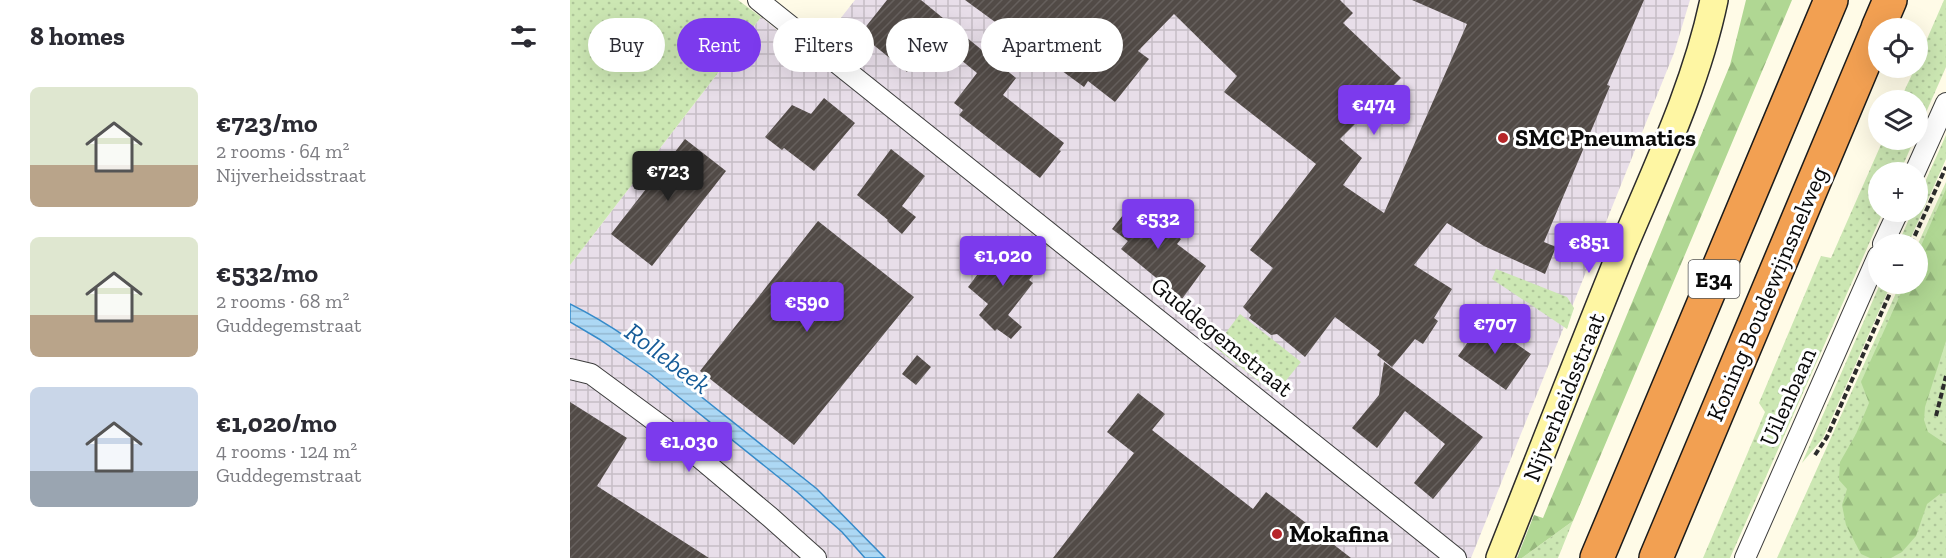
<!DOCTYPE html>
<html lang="en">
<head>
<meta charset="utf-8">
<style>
	body { margin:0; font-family:"Zilla Slab",serif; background:#f2f2f3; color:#2b2b33; height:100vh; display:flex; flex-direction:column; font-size:22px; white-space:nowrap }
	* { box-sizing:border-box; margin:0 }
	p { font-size:20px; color:#7c7c81 }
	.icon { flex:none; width:33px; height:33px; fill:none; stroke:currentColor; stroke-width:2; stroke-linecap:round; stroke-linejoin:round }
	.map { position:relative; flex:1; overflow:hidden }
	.details { display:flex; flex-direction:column; background:#fff; width:570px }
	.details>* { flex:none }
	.guide { position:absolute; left:18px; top:18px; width:570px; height:54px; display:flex; gap:12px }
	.buttons { position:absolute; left:1298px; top:18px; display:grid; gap:12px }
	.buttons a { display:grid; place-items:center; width:60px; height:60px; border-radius:50%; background:#fff; box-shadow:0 6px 24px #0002; font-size:30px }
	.price { position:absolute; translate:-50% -51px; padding:0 14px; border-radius:6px; background:#7c3aed; color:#fff; font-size:20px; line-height:39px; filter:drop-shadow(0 2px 3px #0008) }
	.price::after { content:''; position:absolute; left:50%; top:36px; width:18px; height:14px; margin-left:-9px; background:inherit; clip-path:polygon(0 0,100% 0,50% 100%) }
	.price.active { background:#222; color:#fff }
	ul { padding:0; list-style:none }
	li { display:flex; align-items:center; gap:18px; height:150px; padding:0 30px }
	li span { display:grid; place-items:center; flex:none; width:168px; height:120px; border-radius:9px; color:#555 }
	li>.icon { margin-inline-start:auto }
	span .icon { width:72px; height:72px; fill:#fffc; stroke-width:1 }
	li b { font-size:26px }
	h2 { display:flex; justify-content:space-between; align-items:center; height:72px; padding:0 30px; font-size:26px }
	.chip { padding:0 21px; border-radius:27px; background:#fff; box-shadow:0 6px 24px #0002; font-size:21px; line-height:54px }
	.chip.active { background:#7c3aed; color:#fff }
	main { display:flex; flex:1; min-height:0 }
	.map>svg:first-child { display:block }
	.industrial { fill:url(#industrial-grid) }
	.grass { fill:url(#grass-dots) }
	.forest { fill:url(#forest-firs) }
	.water { fill:url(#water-rules); stroke:#368bca; stroke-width:1.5 }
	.building { fill:url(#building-hatch) }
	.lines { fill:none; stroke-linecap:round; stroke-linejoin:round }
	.street-casing { stroke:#3d3d3d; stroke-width:22 }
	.secondary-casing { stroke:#2c2c2c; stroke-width:30 }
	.highway-casing { stroke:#1b1b1b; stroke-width:36 }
	.path { stroke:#2c2c2c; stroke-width:4; stroke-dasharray:6 3; stroke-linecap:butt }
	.street { stroke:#fff; stroke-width:20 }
	.secondary { stroke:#fef6a3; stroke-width:27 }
	.highway { stroke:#f2a052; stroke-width:33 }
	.poi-dot { fill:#b62629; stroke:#fff; stroke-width:2 }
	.labels { text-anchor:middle; stroke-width:6; stroke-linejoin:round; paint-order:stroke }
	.shield { fill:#fff; stroke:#545454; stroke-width:1.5 }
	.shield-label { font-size:22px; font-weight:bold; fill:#0a0a0a }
	.poi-label { font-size:24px; font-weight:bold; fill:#0a0a0a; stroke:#fff; text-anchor:start }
	.street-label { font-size:24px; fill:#0a0a0a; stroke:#fff }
	.water-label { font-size:26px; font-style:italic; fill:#175c98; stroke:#fff }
</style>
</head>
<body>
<main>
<section class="details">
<h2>8 homes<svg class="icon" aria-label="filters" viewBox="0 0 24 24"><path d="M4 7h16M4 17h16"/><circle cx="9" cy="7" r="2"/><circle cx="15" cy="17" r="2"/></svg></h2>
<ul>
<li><span style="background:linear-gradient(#dfe7d0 65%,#b9a48a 0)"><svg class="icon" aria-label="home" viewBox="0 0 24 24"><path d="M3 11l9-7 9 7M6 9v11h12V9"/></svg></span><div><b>€723/mo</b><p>2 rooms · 64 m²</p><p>Nijverheidsstraat</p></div></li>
<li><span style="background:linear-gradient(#dfe7d0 65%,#b9a48a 0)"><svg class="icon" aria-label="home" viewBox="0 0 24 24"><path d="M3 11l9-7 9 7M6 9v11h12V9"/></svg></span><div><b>€532/mo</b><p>2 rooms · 68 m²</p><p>Guddegemstraat</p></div></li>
<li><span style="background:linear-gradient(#c9d6e8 70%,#9aa5b1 0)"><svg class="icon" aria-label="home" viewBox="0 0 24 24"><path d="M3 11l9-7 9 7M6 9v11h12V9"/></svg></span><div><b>€1,020/mo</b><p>4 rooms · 124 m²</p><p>Guddegemstraat</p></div></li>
</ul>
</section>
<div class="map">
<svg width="1376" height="558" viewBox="0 0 1376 558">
	<defs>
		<pattern id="industrial-grid" width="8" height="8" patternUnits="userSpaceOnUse" patternTransform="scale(1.5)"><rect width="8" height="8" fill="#e8dee9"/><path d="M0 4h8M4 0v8" fill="none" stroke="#c6bdc6"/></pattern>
		<pattern id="grass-dots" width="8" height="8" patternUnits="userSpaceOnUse" patternTransform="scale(1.5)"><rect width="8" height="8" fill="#cce7b3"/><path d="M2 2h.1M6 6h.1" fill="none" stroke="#aec599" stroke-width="1.8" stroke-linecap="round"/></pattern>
		<pattern id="forest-firs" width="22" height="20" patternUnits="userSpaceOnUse" patternTransform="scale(1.5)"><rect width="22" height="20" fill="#b0d793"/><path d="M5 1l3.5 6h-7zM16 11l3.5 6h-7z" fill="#96b77d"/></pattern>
		<pattern id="water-rules" width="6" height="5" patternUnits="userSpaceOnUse" patternTransform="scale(1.5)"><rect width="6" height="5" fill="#add8f4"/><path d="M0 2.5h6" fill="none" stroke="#94b8d0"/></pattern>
		<pattern id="building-hatch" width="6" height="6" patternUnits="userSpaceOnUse" patternTransform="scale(1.5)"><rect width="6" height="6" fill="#524b47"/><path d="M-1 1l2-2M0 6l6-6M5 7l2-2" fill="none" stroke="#66605d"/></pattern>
	</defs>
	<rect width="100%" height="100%" fill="#fffbe7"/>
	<path class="industrial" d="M285 0H1120L1104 53 901 558H0V265L191 17 240 57Z"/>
	<path class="grass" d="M0 0H168L191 17 0 265Z
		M1374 0H1376V67L1347 133V100H1330L1345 68H1347V62Z
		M1376 135V159L1338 244H1328L1342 212H1347V200Z
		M1313 140H1344L1330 172H1308V212H1313L1160 558H1133L1195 412 1189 403 1251 256 1261 258Z
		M1376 182V558H1207L1330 284H1347V246Z
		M926 269 997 297 1004 308 997 329 922 279Z
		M1310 284H1321L1253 438 1232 463Z
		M670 314 731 362 705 394 645 347Z
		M1003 521 988 558H952Z"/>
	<path class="forest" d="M1176 0H1222L1003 521 952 558H947L964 515 973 518 1160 65Z
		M1376 189V341L1355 407 1354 420 1358 432 1376 444V493L1370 494 1357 504 1346 536 1332 552 1321 558H1300L1291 554 1276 525 1272 505 1277 489 1269 480 1270 462 1286 434 1299 403 1291 382 1335 284H1347V255Z"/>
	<path class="water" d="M0 304C40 324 76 349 109 379L247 489 315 558H295L272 532 227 492 80 374 29 339 0 322Z"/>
	<path class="building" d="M317 0H351L446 78 433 95 494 143 489 150 491 151 470 178 389 115 393 110 384 103 407 73 364 38 337 72 290 34Z
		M395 0H770L783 13 773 23 831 78 770 139 792 158 773 185 814 213 897 24 842 0H1074L1037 85 1040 86 974 242 986 247 975 274 914 246 877 223 844 265 882 289 864 318 868 321 853 344 845 339 822 367 807 355 810 351 765 317 735 357 707 334 701 335 679 318 681 315 673 307 703 268 680 250 746 164 654 92 667 76 604 14 568 51 579 59 545 102 518 81 514 87Z
		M254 98 285 123 244 171 214 148 212 150 195 137 222 105 241 114Z
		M115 139 156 171 82 266 41 234Z
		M321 149 355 176 332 206 346 217 332 234 317 221 318 220 287 195Z
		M564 201 611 239 607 244 636 266 612 299 551 249 558 241 542 229Z
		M248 221 344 297 224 445 130 371Z
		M433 241 469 268 459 280 463 283 438 315 452 327 441 339 427 329 425 331 409 315 418 304 398 287Z
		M913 321 961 354 936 390 888 356Z
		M347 355 361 367 346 385 332 374Z
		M814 362 913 437 863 499 844 483 875 444 835 411 807 448 782 428 809 395Z
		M568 393 595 414 582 430 683 509 696 492 781 558H483L564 453 537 432Z
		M0 402 57 438 27 486 139 558H0Z"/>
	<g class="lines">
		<defs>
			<path id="street" d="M188 0 886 558
				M1345 172 1376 103
				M1313 244 1328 212
				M0 369 21 374 93 427 200 517 246 558
				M1175 558 1308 256"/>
			<path id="secondary" d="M930 558C971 455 1011 351 1053 248 1087 167 1126 86 1144 0"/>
			<path id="highway" d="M1308 28 1320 0
				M1027 558 1261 0
				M1086 558 1308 29"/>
		</defs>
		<use href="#street" class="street-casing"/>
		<use href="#secondary" class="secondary-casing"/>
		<use href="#highway" class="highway-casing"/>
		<path class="path" d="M1341 244 1376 167
			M1366 416 1376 376
			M1245 455 1257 437 1324 284"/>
		<use href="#street" class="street"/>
		<use href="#secondary" class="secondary"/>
		<use href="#highway" class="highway"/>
	</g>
	<g class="poi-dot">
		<circle cx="933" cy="138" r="6"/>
		<circle cx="707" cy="534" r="6"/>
	</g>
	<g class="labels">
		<rect class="shield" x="1118.5" y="260" width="51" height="38" rx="4.5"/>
		<g class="shield-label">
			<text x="1144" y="287">E34</text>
		</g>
		<g class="poi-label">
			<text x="945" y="146">SMC Pneumatics</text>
			<text x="719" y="542">Mokafina</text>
		</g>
		<g class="street-label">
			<text transform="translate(1197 294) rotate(-67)" y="8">Koning Boudewijnsnelweg</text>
			<text transform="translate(652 337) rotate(39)" y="8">Guddegemstraat</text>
			<text transform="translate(994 397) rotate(-68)" y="8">Nijverheidsstraat</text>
			<text transform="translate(1218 397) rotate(-66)" y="8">Uilenbaan</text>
		</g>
		<g class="water-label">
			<text transform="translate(98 358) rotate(37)" y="9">Rollebeek</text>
		</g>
	</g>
</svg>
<div class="buttons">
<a><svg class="icon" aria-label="locate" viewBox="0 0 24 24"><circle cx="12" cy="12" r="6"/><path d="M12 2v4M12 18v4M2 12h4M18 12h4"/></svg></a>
<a><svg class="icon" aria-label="layers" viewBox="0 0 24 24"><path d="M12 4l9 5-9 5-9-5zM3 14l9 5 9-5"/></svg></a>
<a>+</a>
<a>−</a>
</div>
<b class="price" style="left:804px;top:136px">€474</b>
<b class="price active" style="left:98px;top:202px">€723</b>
<b class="price" style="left:588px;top:250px">€532</b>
<b class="price" style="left:1019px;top:274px">€851</b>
<b class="price" style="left:433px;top:287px">€1,020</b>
<b class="price" style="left:237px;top:333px">€590</b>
<b class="price" style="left:925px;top:355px">€707</b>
<b class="price" style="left:119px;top:473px">€1,030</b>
<div class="guide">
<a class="chip">Buy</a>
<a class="chip active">Rent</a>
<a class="chip">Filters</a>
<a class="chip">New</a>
<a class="chip">Apartment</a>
</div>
</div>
</main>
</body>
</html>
